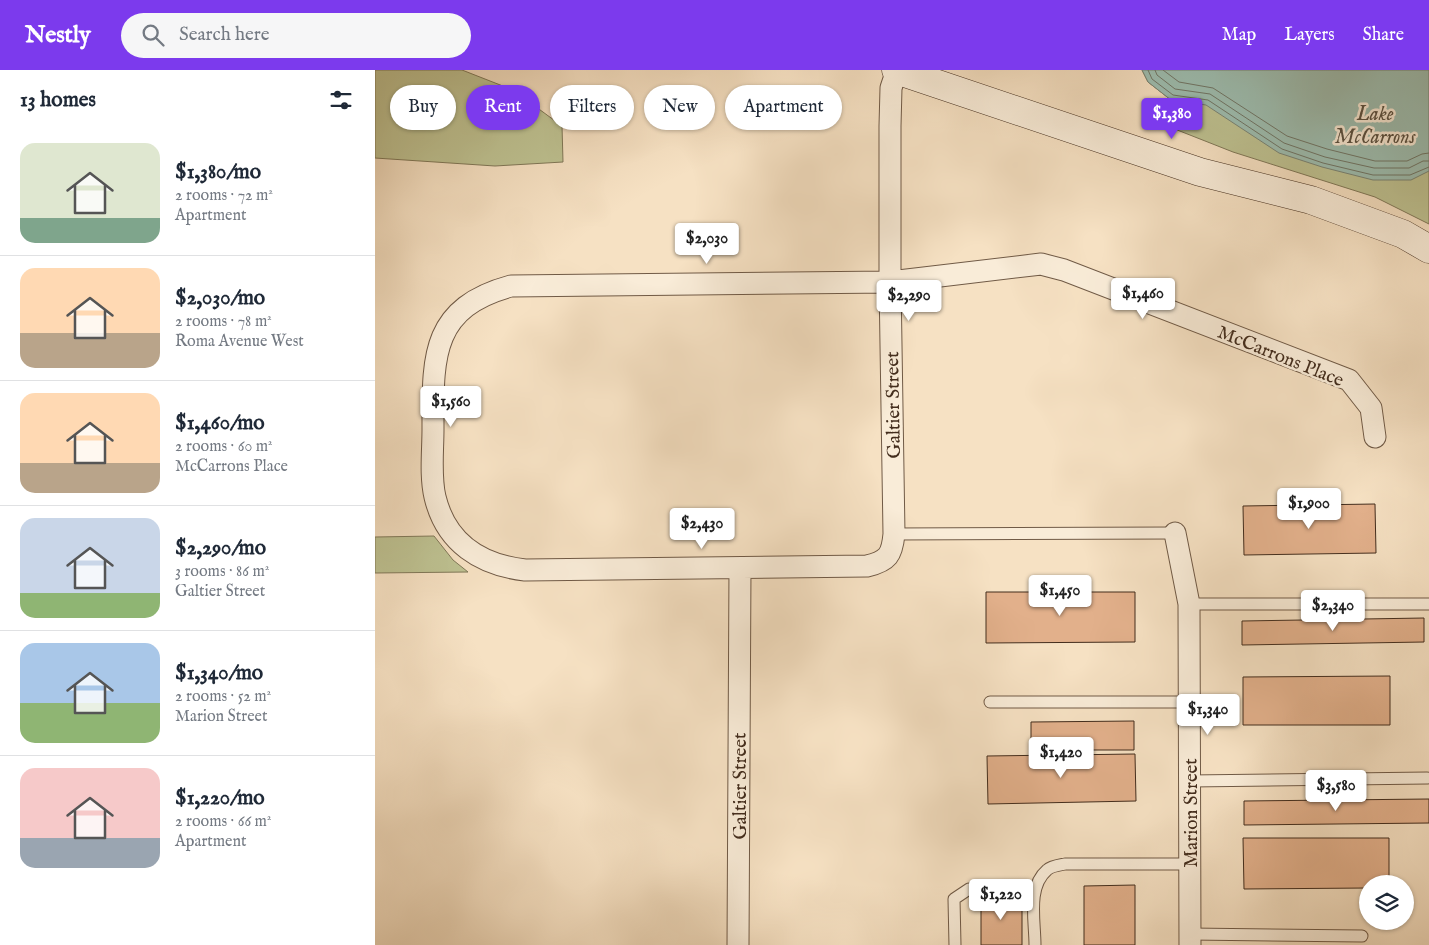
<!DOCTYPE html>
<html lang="en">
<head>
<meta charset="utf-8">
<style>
	body { margin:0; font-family:"IM FELL English",serif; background:#f6f6f7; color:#1f2937; height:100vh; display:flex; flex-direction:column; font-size:19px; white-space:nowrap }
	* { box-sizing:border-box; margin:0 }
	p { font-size:16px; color:#747a83 }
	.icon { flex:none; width:28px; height:28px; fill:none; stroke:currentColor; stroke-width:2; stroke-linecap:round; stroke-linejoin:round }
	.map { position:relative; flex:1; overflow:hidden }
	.drawer { display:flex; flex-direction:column; background:#fff; width:375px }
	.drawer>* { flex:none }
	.top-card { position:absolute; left:15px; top:15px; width:475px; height:45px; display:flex; gap:10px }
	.controls { position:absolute; left:984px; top:805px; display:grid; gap:10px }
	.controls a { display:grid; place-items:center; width:55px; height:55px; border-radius:50%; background:#fff; box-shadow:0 1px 4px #0004; font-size:25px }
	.price { position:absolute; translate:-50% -42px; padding:0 11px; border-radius:5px; background:#fff; color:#222; font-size:16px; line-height:32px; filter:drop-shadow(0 1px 2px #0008) }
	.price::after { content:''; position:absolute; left:50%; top:30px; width:15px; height:11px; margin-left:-8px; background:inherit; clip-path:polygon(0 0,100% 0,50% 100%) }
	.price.current { background:#7c3aed; color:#fff }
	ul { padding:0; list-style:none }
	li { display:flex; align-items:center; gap:15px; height:125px; padding:0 20px }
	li+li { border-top:1px solid #e0e1e3 }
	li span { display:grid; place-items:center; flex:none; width:140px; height:100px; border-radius:15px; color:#555 }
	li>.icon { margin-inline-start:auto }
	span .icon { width:60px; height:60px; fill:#fffc; stroke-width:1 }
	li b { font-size:21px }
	h2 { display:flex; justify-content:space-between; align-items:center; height:60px; padding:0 20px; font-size:21px }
	.pill { padding:0 18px; border-radius:22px; background:#fff; box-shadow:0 1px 4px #0004; font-size:18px; line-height:45px }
	.pill.current { background:#7c3aed; color:#fff }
	header { display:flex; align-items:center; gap:30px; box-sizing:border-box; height:70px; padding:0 25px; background:#7c3aed; color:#fff }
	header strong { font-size:24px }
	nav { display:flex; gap:28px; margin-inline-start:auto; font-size:18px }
	.search { width:350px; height:45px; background:#f6f6f7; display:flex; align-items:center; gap:12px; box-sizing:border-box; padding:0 18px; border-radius:28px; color:#747a83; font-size:19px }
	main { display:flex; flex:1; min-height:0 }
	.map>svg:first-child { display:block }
	.green { fill:#bec292; stroke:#807858 }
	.water { fill:#9dbeb1; stroke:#798476 }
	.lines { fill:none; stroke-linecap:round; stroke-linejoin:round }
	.shore { stroke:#707667; stroke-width:1 }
	.building { fill:#e2b08b; stroke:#432d1d }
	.lane-casing { stroke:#705a46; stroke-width:13 }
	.street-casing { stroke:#705a46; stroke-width:23 }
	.secondary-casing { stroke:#432d1d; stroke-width:29 }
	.lane { stroke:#f9ecd8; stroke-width:11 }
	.street { stroke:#f9ecd8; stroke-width:21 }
	.secondary { stroke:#f9ecd8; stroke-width:28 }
	.labels { text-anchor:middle; stroke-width:5; stroke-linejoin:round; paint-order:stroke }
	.street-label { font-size:19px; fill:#432d1d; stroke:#f9ecd8 }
	.water-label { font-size:20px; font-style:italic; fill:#5a5142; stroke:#f9ecd8 }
</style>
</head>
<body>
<header>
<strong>Nestly</strong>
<div class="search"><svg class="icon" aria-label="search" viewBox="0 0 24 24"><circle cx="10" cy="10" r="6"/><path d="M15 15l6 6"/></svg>Search here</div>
<nav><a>Map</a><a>Layers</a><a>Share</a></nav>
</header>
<main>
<section class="drawer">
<h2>13 homes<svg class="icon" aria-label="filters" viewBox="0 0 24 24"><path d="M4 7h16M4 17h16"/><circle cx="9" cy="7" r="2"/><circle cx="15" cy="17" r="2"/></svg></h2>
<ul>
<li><span style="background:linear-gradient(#dfe7d0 75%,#7fa58c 0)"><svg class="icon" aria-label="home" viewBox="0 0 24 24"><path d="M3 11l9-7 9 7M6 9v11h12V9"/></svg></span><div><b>$1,380/mo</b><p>2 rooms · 72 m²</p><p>Apartment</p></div></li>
<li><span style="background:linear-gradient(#ffd9b3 65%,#b9a48a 0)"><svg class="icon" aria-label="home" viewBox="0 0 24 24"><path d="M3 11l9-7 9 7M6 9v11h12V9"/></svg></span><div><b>$2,030/mo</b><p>2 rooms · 78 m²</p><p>Roma Avenue West</p></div></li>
<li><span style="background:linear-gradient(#ffd9b3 70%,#b9a48a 0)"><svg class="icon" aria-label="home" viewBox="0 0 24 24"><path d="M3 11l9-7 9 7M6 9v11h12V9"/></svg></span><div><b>$1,460/mo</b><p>2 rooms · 60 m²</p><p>McCarrons Place</p></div></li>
<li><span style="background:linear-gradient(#c9d6e8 75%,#8fb573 0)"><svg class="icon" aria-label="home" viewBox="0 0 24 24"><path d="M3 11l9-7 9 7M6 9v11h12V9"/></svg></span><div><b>$2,290/mo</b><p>3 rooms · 86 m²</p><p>Galtier Street</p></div></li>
<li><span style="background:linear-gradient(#a9c7e8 60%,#8fb573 0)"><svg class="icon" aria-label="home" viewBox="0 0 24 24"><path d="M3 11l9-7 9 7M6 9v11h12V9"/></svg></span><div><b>$1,340/mo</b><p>2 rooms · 52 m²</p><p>Marion Street</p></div></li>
<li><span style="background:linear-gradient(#f6c9c9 70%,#9aa5b1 0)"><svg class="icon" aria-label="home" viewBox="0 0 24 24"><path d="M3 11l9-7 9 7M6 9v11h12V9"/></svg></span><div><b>$1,220/mo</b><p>2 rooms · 66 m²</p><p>Apartment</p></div></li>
</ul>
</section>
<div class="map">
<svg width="1054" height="875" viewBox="0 0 1054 875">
	<rect width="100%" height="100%" fill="#f6e1c3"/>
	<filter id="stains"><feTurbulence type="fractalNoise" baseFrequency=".004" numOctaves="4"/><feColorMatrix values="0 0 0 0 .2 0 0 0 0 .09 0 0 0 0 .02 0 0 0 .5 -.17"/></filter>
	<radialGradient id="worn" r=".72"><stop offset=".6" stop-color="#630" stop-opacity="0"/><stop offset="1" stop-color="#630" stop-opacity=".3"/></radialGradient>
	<path class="green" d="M0 0H87L138 20 187 56 188 92 120 96 0 88Z
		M767 0H1054V154L1000 127 858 82 787 54 796 30 773 12Z
		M59 466 78 490 93 502 0 503V467Z"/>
	<path class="water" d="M767 0H1054V101L1036 110H998L947 97 904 83 831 35 796 30 773 12Z"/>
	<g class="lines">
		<path class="shore" d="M773 0 777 9 798 25 833 30 907 79 948 93 998 105H1035L1054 97
			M780 0 782 5 800 19 835 24 909 73 950 87 999 98H1034L1048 91H1054
			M788 0 804 12 838 18 912 66 952 79 1000 91H1032L1047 84 1054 83"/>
	</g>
	<path class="building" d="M1000 434 1001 483 869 485 868 436Z
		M611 522H760V572L611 573Z
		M1049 548V572L867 575V551Z
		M1015 606V655H868V607Z
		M759 651V680H656V652Z
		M760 684 761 731 613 734 612 686Z
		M1054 729V753L869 755V731Z
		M868 768H1014V814H992V818L869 819Z
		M760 815V875H709V816Z
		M606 828H647V875H606Z"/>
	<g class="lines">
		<defs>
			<path id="lane" d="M519 464 800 463
				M814 534H1054
				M615 632H815
				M815 711 1052 708
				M815 864 987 866
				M580 875 579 829 594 819 659 820
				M660 875C660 851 652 817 672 800 676 796 685 795 690 794H815"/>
			<path id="street" d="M522 0 516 18 515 56V212L519 464C517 485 513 491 492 496L150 500C106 495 71 473 60 427 55 406 58 381 58 359 58 288 55 238 136 216L515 212 666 194 689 200 974 310 996 338 1000 367
				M800 463 814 534 815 875
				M363 875 365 498"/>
			<path id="secondary" d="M521 0 825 102 936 130 1028 164 1054 179"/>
		</defs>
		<use href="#lane" class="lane-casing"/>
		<use href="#street" class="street-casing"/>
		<use href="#secondary" class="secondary-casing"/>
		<use href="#lane" class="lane"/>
		<use href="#street" class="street"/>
		<use href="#secondary" class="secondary"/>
	</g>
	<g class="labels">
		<g class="street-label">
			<text transform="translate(906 285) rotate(22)" y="7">McCarrons Place</text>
			<text transform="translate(517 335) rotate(-91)" y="7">Galtier Street</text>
			<text transform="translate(364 716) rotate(-90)" y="7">Galtier Street</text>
			<text transform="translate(815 743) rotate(-90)" y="7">Marion Street</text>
		</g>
		<g class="water-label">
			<text x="1000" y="50">Lake<tspan x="1000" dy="23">McCarrons</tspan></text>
		</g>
	</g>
	<rect width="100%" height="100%" filter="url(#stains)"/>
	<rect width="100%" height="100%" fill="url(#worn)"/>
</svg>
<div class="controls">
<a><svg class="icon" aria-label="layers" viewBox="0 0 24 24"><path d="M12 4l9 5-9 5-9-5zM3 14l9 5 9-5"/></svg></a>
</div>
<b class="price current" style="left:797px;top:70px">$1,380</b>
<b class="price" style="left:332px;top:195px">$2,030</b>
<b class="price" style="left:768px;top:250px">$1,460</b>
<b class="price" style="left:534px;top:252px">$2,290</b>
<b class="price" style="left:76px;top:358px">$1,560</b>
<b class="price" style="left:934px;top:460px">$1,900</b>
<b class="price" style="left:327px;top:480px">$2,430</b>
<b class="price" style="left:685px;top:547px">$1,450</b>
<b class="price" style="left:958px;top:562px">$2,340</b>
<b class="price" style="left:833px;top:666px">$1,340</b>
<b class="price" style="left:686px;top:709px">$1,420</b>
<b class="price" style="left:961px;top:742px">$3,580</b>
<b class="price" style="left:626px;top:851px">$1,220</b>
<div class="top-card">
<a class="pill">Buy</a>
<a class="pill current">Rent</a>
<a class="pill">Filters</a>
<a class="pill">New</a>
<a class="pill">Apartment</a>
</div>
</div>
</main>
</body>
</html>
